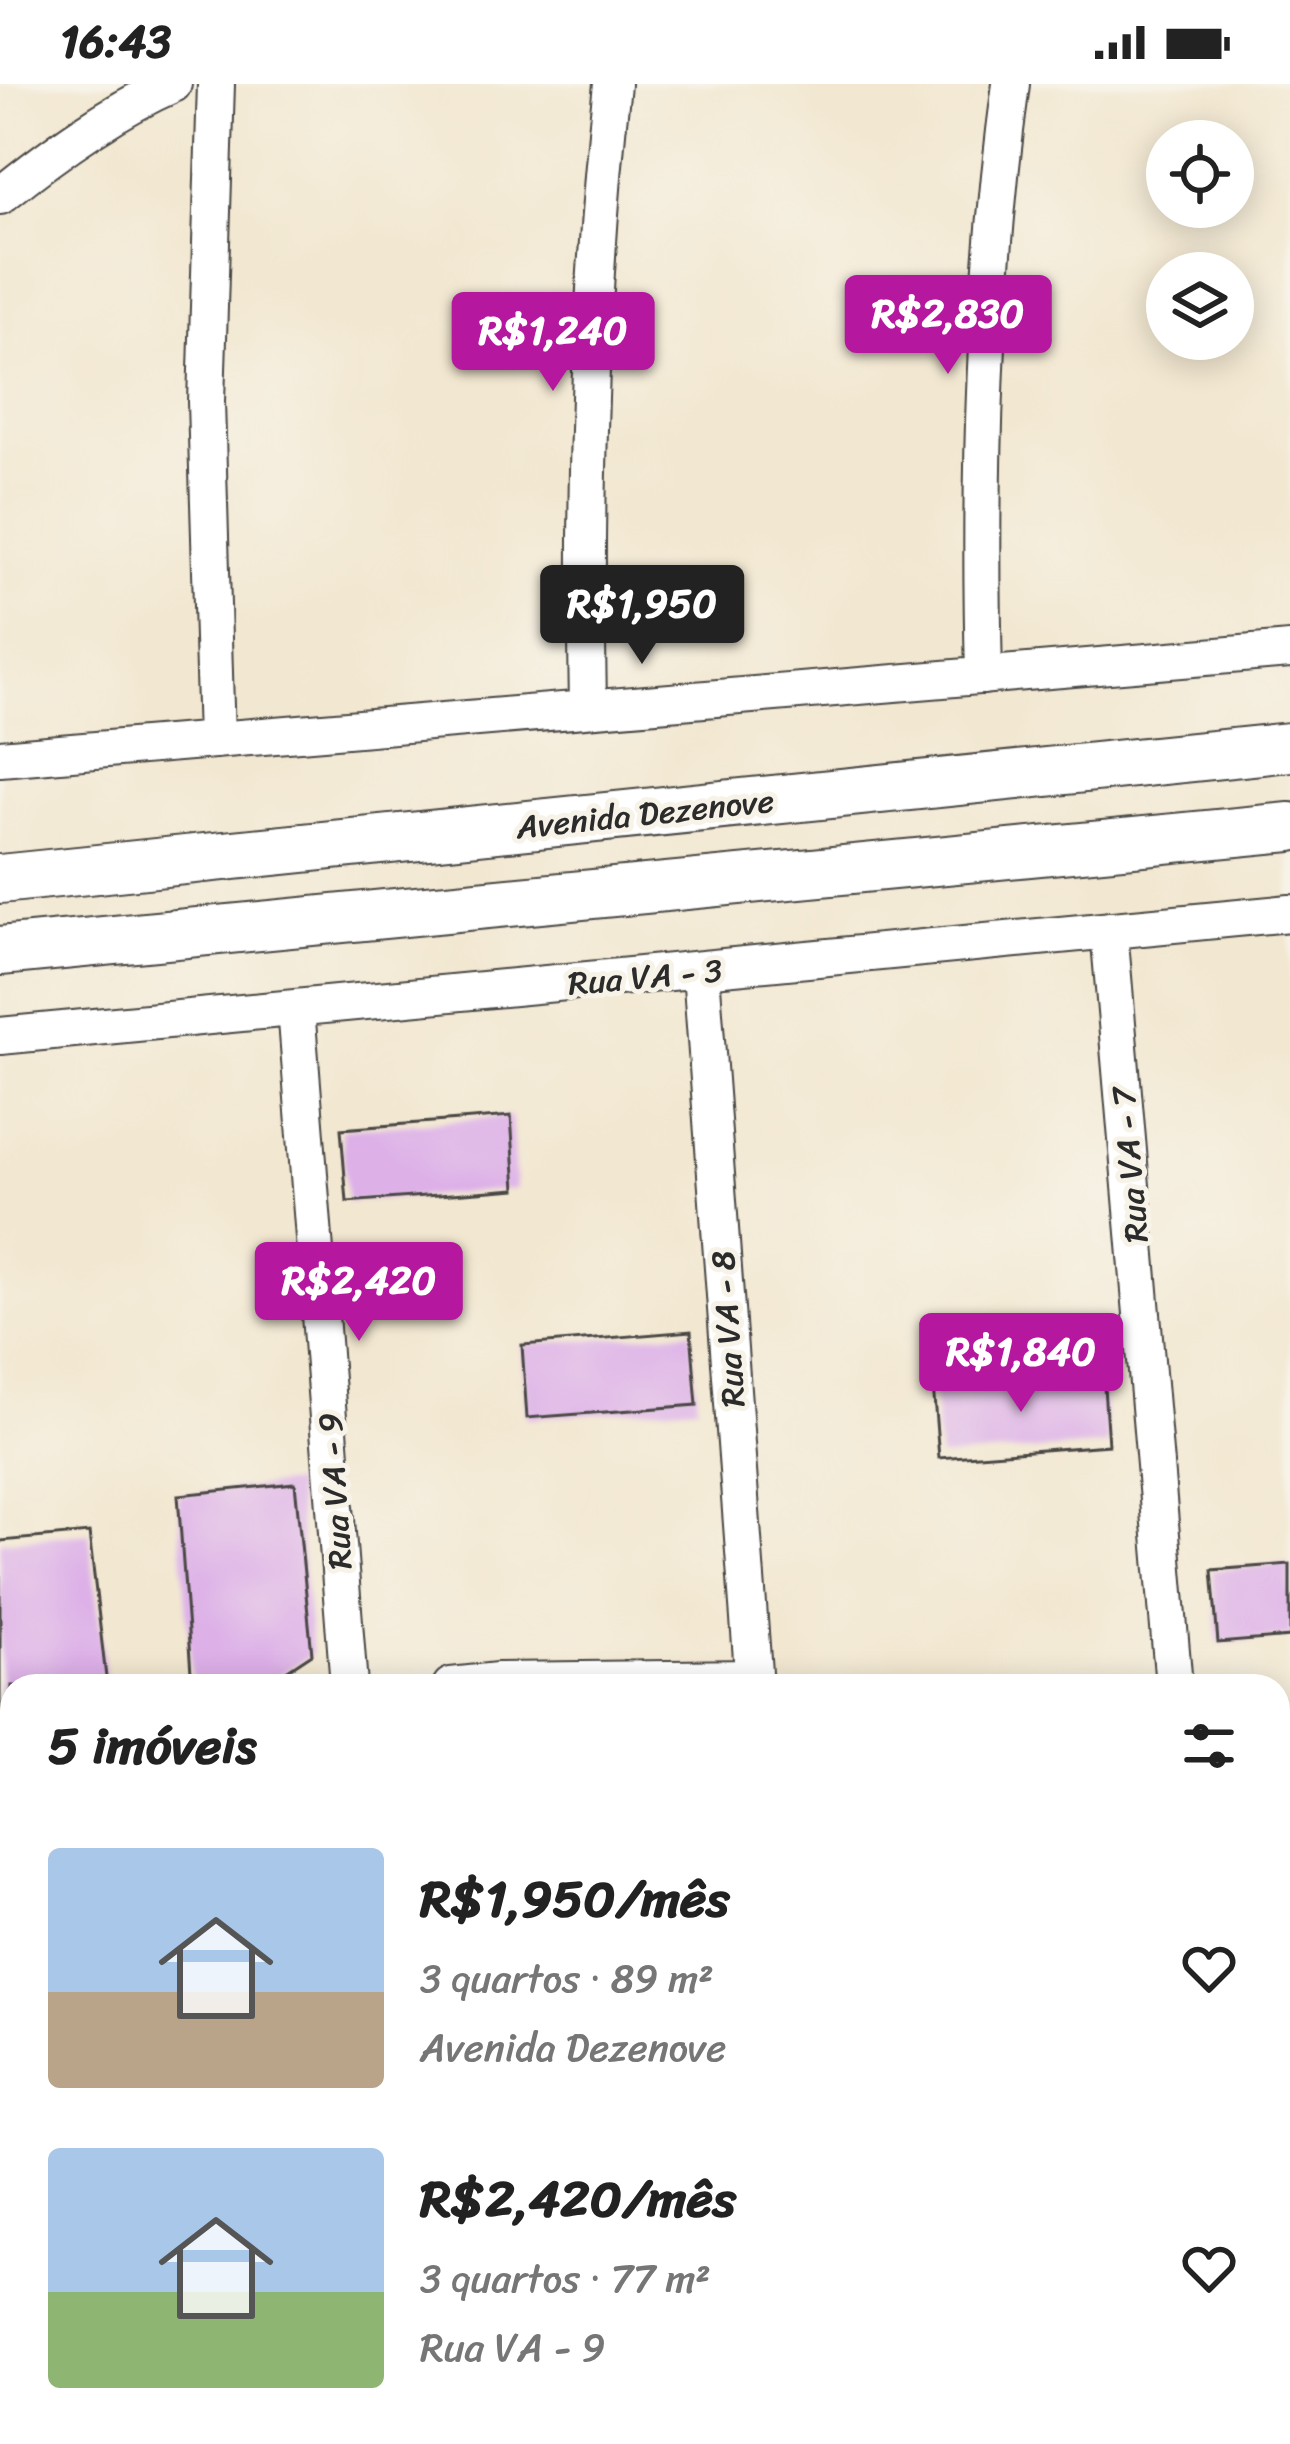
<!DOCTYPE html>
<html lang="pt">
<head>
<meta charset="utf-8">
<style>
	body { margin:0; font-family:Sriracha,sans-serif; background:#f2f2f2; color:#222; height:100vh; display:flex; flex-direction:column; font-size:45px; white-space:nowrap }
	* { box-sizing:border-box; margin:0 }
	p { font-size:39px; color:#767676 }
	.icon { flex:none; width:66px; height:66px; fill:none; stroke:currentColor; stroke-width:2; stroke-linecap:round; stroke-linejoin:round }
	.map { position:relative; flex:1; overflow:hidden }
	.drawer { position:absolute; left:0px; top:1590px; width:1290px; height:771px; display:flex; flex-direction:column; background:#fff; border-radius:36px 36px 0 0; box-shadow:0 6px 30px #0003 }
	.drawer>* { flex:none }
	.tools { position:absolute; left:1146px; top:36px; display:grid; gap:24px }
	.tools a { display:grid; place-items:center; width:108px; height:108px; border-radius:50%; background:#fff; box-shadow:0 6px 30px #0003; font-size:60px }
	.price { position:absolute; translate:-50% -102px; padding:0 27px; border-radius:12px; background:#b5179e; color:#fff; font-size:39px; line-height:78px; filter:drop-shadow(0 3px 6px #0008) }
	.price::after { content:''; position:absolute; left:50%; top:72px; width:36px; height:27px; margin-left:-18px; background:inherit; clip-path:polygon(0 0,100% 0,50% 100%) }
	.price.selected { background:#222; color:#fff }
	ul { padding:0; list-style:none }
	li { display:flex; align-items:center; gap:36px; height:300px; padding:0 48px }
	li span { display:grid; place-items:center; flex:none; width:336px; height:240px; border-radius:12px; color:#555 }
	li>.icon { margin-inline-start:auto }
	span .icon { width:144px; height:144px; fill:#fffc; stroke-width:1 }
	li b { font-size:51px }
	h2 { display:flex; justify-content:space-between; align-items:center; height:144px; padding:0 48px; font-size:51px }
	.status { display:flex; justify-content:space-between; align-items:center; height:84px; padding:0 60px; background:#fff; direction:ltr }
	.status svg { height:33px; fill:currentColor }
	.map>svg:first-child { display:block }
	.building { fill:#ddb0e8 }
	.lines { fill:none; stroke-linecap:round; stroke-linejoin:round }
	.minor-casing { stroke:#494744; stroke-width:40 }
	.tertiary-casing { stroke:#494744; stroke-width:52 }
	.minor { stroke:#fff; stroke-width:36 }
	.tertiary { stroke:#fff; stroke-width:48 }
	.labels { text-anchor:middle; stroke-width:10; stroke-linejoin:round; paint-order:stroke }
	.street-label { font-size:33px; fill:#2b2b2b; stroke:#f7f3e8 }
</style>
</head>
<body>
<div class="status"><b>16:43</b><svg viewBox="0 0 49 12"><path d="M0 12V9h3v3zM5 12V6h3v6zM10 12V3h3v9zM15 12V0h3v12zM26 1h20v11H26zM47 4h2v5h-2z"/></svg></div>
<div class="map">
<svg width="1290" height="2360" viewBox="0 0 1290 2360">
	<rect width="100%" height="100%" fill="#f7f3e8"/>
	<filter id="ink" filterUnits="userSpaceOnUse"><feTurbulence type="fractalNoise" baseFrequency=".00833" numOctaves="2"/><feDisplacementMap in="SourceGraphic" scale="24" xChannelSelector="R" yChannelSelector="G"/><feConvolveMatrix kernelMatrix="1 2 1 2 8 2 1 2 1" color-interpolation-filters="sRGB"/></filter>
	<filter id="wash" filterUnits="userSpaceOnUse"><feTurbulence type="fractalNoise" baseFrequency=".004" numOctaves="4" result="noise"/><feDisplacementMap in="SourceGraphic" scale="48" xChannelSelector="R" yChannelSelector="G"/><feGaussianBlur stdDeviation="2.7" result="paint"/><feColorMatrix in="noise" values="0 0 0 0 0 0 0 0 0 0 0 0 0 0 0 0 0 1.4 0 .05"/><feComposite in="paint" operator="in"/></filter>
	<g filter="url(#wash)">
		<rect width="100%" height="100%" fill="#f2e7d0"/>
		<g id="blocks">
			<path class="building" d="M511 1032 516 1105 347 1118 341 1045Z
				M691 1247 697 1321 527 1334 522 1261Z
				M1103 1288 1108 1361 939 1374 933 1301Z
				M295 1399 312 1570 271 1597 248 1602H192L178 1411Z
				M89 1449 107 1602H12V1641L0 1636V1457Z
				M1290 1480V1553L1218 1559 1212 1486Z"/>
		</g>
	</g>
	<g filter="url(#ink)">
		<use href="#blocks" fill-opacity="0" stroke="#494744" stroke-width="3"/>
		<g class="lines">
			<defs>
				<path id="minor" d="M0 112C53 69 111 27 173 0
					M984 592C979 393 984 197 1011 0
					M588 624C584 415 589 208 612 0
					M216 656 206 318 216 0
					M0 674 1290 566
					M1109 846 1174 1602
					M701 888 754 1602
					M296 924 349 1602
					M0 952 1290 829
					M451 1602 498 1597 753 1594
					M0 1686 12 1684
					M1278 1798 1290 1792
					M1278 2251 1290 2245
					M0 2341 27 2360
					M411 2349 421 2360
					M519 2360 529 2349
					M1105 2360 1119 2349"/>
				<path id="tertiary" d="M0 795 1290 663
					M0 867 1290 743"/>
			</defs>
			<use href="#minor" class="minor-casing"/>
			<use href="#tertiary" class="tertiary-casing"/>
			<use href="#minor" class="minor"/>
			<use href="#tertiary" class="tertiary"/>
		</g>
	</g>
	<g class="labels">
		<g class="street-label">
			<text transform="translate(645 729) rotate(-6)" y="12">Avenida Dezenove</text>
			<text transform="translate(645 892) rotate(-5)" y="12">Rua VA - 3</text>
			<text transform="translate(1129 1081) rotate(-95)" y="12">Rua VA - 7</text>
			<text transform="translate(727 1245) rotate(-94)" y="12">Rua VA - 8</text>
			<text transform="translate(334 1407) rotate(-94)" y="12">Rua VA - 9</text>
		</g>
	</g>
</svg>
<div class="tools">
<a><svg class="icon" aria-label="locate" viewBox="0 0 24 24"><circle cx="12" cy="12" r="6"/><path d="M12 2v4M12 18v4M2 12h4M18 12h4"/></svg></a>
<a><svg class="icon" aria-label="layers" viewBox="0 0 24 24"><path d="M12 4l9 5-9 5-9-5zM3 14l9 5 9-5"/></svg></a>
</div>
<b class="price" style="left:948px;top:293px">R$2,830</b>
<b class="price" style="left:553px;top:310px">R$1,240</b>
<b class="price selected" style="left:642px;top:583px">R$1,950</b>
<b class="price" style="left:359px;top:1260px">R$2,420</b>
<b class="price" style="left:1021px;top:1331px">R$1,840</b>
<section class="drawer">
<h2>5 imóveis<svg class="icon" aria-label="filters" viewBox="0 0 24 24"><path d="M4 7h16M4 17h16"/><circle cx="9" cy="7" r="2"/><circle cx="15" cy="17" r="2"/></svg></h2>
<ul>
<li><span style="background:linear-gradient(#a9c7e8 60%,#b9a48a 0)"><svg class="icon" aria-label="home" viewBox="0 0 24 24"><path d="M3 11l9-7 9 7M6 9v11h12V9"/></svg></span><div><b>R$1,950/mês</b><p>3 quartos · 89 m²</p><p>Avenida Dezenove</p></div><svg class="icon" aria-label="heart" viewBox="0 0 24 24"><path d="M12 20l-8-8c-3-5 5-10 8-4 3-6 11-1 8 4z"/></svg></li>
<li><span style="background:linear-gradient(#a9c7e8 60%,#8fb573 0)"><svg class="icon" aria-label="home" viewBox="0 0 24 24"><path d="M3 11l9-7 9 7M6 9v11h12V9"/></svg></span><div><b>R$2,420/mês</b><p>3 quartos · 77 m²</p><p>Rua VA - 9</p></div><svg class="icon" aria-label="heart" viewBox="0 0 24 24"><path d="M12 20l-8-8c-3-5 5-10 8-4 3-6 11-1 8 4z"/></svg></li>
</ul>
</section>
</div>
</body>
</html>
